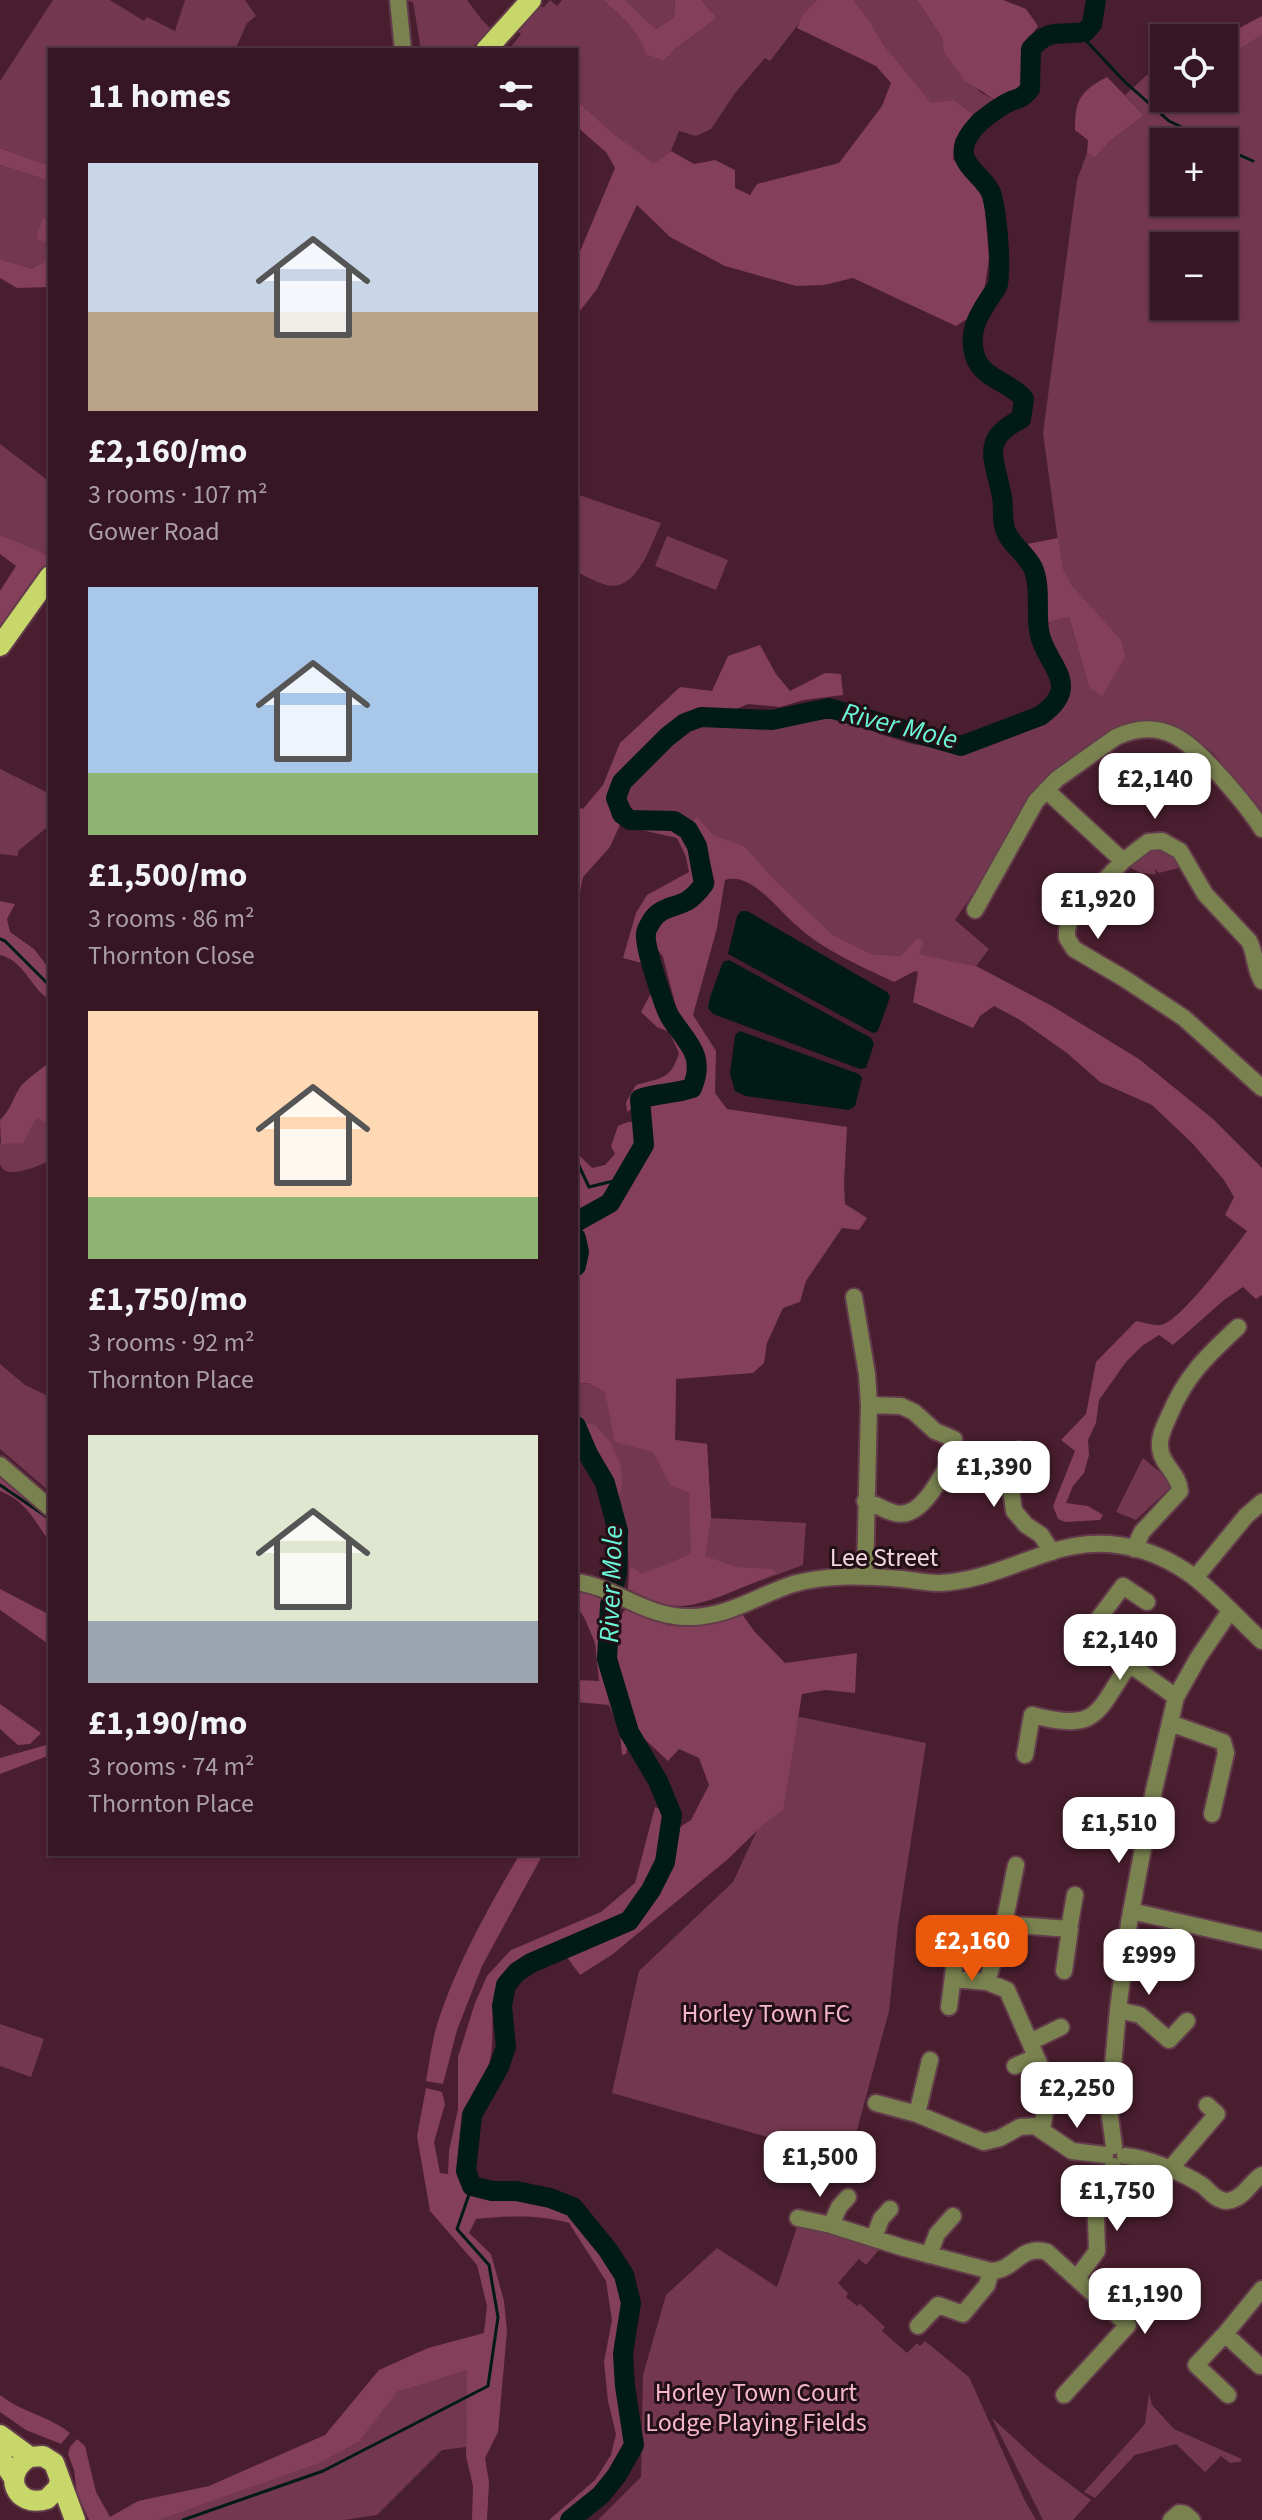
<!DOCTYPE html>
<html lang="en">
<head>
<meta charset="utf-8">
<style>
	body { margin:0; font-family:"Source Sans 3",sans-serif; background:#3e1f2b; color:#f1f3f6; height:100vh; display:flex; flex-direction:column; font-size:30px; white-space:nowrap }
	* { box-sizing:border-box; margin:0 }
	p { font-size:26px; color:#aa9fa6 }
	.icon { flex:none; width:44px; height:44px; fill:none; stroke:currentColor; stroke-width:2; stroke-linecap:round; stroke-linejoin:round }
	.map { position:relative; flex:1; overflow:hidden }
	.details { position:absolute; left:48px; top:48px; width:530px; height:1808px; display:flex; flex-direction:column; background:#371623; border-radius:0px; box-shadow:0 2px 6px #0004,0 0 0 2px #513541 }
	.details>* { flex:none }
	.tools { position:absolute; left:1150px; top:24px; display:grid; gap:16px }
	.tools a { display:grid; place-items:center; width:88px; height:88px; border-radius:0px; background:#371623; box-shadow:0 2px 6px #0004,0 0 0 2px #513541; font-size:40px }
	.price { position:absolute; translate:-50% -68px; padding:0 18px; border-radius:16px; background:#fff; color:#222; font-size:26px; line-height:52px; filter:drop-shadow(0 2px 4px #0008) }
	.price::after { content:''; position:absolute; left:50%; top:48px; width:24px; height:18px; margin-left:-12px; background:inherit; clip-path:polygon(0 0,100% 0,50% 100%) }
	.price.active { background:#ea580c; color:#fff }
	ul { padding:0; list-style:none }
	li { display:grid; align-content:center; gap:16px; height:424px; padding:0 40px }
	li span { display:grid; place-items:center; height:248px; border-radius:0px; color:#555 }
	li>.icon { margin-inline-start:auto }
	span .icon { width:144px; height:144px; fill:#fffc; stroke-width:1 }
	li b { font-size:34px }
	h2 { display:flex; justify-content:space-between; align-items:center; height:96px; padding:0 40px; font-size:34px }
	.map>svg:first-child { display:block }
	.green { fill:#73384f; fill-rule:evenodd }
	.forest { fill:#843f5b }
	.water { fill:#001b15 }
	.lines { fill:none; stroke-linecap:round; stroke-linejoin:round }
	.stream { stroke:#001b15; stroke-width:3 }
	.river { stroke:#001b15; stroke-width:20 }
	.minor-casing { stroke:#643b4b; stroke-width:20 }
	.major-casing { stroke:#643b4b; stroke-width:24 }
	.minor { stroke:#7a8350; stroke-width:16 }
	.major { stroke:#c7d76a; stroke-width:20 }
	.labels { text-anchor:middle; stroke-width:6; stroke-linejoin:round; paint-order:stroke }
	.street-label { font-size:26px; fill:#f2d5de; stroke:#231017 }
	.park-label { font-size:26px; fill:#f6b7cd; stroke:#231017 }
	.water-label { font-size:28px; font-style:italic; fill:#6af7d8; stroke:#231017 }
</style>
</head>
<body>
<div class="map">
<svg width="1262" height="2520" viewBox="0 0 1262 2520">
	<rect width="100%" height="100%" fill="#491e2f"/>
	<path class="green" d="M53 0H110L144 21 147 17 175 31 185 0H245L256 16 247 23 235 50H50V166L0 148V81Z
		M401 0H467L482 20 490 28 470 50H421L413 2Z
		M550 0 557 6 562 0H603C621 16 638 30 646 53L664 61 676 48 717 18 701 0H817L770 61 765 58 735 93 711 129 696 136 679 131 671 151 654 165 614 134 576 100V50H515L511 47 521 34 515 29 538 7H544Z
		M625 0H675L674 17 656 29Z
		M853 0H917L942 38 944 52 980 92 995 100 973 114 954 100 931 104 883 44 870 21Z
		M1262 35V812L1212 752 1162 724 1065 765 1038 786 996 860 955 920 989 949 976 966 918 954 901 956 872 954 833 935 772 877 745 846 714 837 697 818 691 822 671 811 654 813 634 811 626 800 628 788 643 768 678 735 700 723 780 724 829 712 850 719 879 734 912 744 961 752 1049 717 1061 704 1067 685 1062 664 1045 634 1046 623 1069 617 1089 687 1073 587 1062 570 1043 433 1077 180 1087 153 1095 158 1110 141 1144 115 1125 95 1148 74 1155 79 1164 77V98H1224V59ZM1164 142H1224V202H1164ZM1164 246H1224V306H1164Z
		M0 165 50 181V268L32 269 0 259Z
		M0 444 50 482V558C36 547 16 542 0 535Z
		M576 494 661 523C651 544 637 593 606 585 596 582 586 576 576 572Z
		M667 536 728 560 716 590 655 566Z
		M0 769 50 794V825L18 851V856L0 854Z
		M1159 847 1177 858 1185 871 1178 868 1159 873 1155 869 1156 874C1144 875 1136 872 1127 865L1144 850Z
		M37 1116 50 1127V1161C39 1165 5 1182 0 1164 0 1158 0 1149 0 1143H23Z
		M0 1364 25 1385 50 1397V1492L0 1449Z
		M676 1378 675 1440 707 1444 711 1518 806 1523 803 1565 713 1598 681 1606 654 1601 628 1589C631 1549 625 1507 606 1471 602 1462 593 1455 588 1445 582 1434 576 1398 576 1384Z
		M1143 1458 1174 1484 1136 1520 1116 1512Z
		M786 1714 926 1743 898 1925 889 2011 849 2160 612 2093 639 1971 733 1882 765 1813Z
		M0 2024 44 2039 31 2077 0 2066Z
		M799 2221 883 2245 866 2265 859 2259 838 2283 848 2293 846 2297 857 2306 860 2304 885 2327 882 2331 907 2353 917 2343 920 2346 925 2341 969 2377 1025 2501 1036 2520H598L641 2477 643 2375 666 2295 717 2248 777 2287Z
		M468 2369 466 2447 442 2450 377 2515 344 2520H158L380 2411 397 2392Z
		M1149 2393 1152 2405 1174 2429 1242 2459 1240 2462 1230 2463 1221 2456 1205 2472 1176 2444 1135 2455 1095 2498 1084 2492 1145 2424Z
		M992 2418 1040 2462 1091 2500 1073 2520H1043Z"/>
	<path class="forest" d="M603 0H625L656 29 674 17 675 0H701L717 18 676 48 664 61 646 54C638 30 621 16 603 0Z
		M817 0H853L870 21 883 44 931 103 954 100 973 114 955 140 953 159 984 198 989 259 984 291 967 319 956 326 853 278 824 285 796 286 725 266 670 237 637 205 597 289 576 316V261L615 168 606 152 576 126V100L614 134 654 164 671 151 694 164 715 160 735 170V188L750 195 757 184 839 163 882 106 891 83 876 66 797 28 803 15Z
		M917 0H1003L1026 9 1038 26 1029 38 1020 89 995 100 964 80 944 52 942 38Z
		M1262 16V35L1224 59V38H1220Z
		M1107 77 1144 115 1110 141 1095 158 1087 153 1088 140 1075 130C1075 100 1080 91 1107 77Z
		M0 148 50 166V181L0 165Z
		M43 218 50 221V287L17 288 0 278V259L32 269 40 264 43 265 49 254V244L36 239Z
		M0 535C16 542 36 547 50 558V563L0 630V591L16 566 0 554Z
		M1058 538 1063 570 1073 587 1121 640 1125 657 1102 696 1089 687 1069 617 1046 623 1043 607 1042 575 1027 544Z
		M760 645 776 674 790 691 825 673 841 674 843 695 804 700 780 707 748 704 732 711 695 710 665 734 620 778 610 801 619 821 673 831 684 836 695 865 696 883 682 897 662 903 648 916 640 938 649 965 623 958 636 913 647 895 689 872 686 857 677 838 620 825 610 847 583 877 576 912V806L583 809 603 785 620 743 680 687 712 691 728 656Z
		M697 817 714 836 745 846 772 877 833 935 872 954 901 956 918 938 924 942 919 954 976 966 1052 1006 1139 1059 1213 1119 1262 1168V1295L1256 1299 1243 1287 1224 1300 1173 1345 1159 1335 1142 1346 1126 1362 1099 1400 1096 1423 1088 1440 1089 1455 1084 1473 1073 1486 1066 1503 1088 1506 1103 1515 1100 1520 1065 1522 1058 1519 1053 1506 1075 1451 1061 1440 1086 1414 1096 1362 1136 1321C1143 1322 1154 1326 1161 1325 1181 1321 1233 1250 1247 1231L1225 1215 1234 1197 1224 1180 1193 1144 1152 1105 1100 1082 1067 1053 1020 1020 994 1006 980 1016 973 1028 913 1002 918 972 915 971 894 982C861 966 824 951 796 925 778 910 751 871 725 880L717 928 693 1015 716 1051 715 1093 727 1109 847 1127 844 1183 845 1204 867 1218 859 1230 842 1228 806 1281 800 1302 783 1308 767 1343 764 1363 753 1373 676 1379 675 1440 707 1444 711 1518 705 1556 736 1567 772 1569 777 1573C751 1583 708 1605 682 1606 663 1607 644 1596 628 1589L630 1566 642 1574 691 1554 689 1492 671 1486 653 1452 615 1442 605 1392 589 1383 576 1384V1272C586 1258 583 1244 581 1228 590 1218 602 1216 612 1207 624 1196 649 1156 649 1140 649 1130 647 1119 645 1108L652 1099 687 1096 698 1092 705 1078 706 1061 690 1029 678 1015 663 957 654 944 652 931 663 914C685 908 699 899 715 883L709 859 691 822Z
		M0 901 15 904 7 919 10 932 34 949 50 970V1000C30 988 25 961 0 955Z
		M651 993 658 996C660 1004 661 1015 666 1021 682 1045 700 1053 687 1084 669 1092 658 1087 638 1094L633 1108 627 1112 626 1102 636 1085C660 1078 671 1080 679 1053L669 1032 657 1027 641 1012Z
		M47 1064 50 1066V1093L47 1096 50 1097V1127L37 1117 23 1143 1 1144 0 1120C11 1110 13 1097 21 1086 28 1078 39 1071 47 1064Z
		M628 1122H638L640 1138 625 1167 605 1197 582 1209 576 1206V1194L580 1188 576 1178V1157L580 1156 592 1168 605 1165 615 1154 611 1146 618 1126Z
		M583 1423 595 1425 610 1442 621 1466 622 1485 618 1500 606 1470 587 1443Z
		M0 1475 32 1499 50 1518V1543C35 1521 26 1501 0 1491Z
		M576 1585 603 1598V1645L607 1680 628 1744 626 1754 622 1755 620 1731 609 1705 576 1702V1680L599 1681 595 1643 585 1619 576 1605Z
		M0 1589 50 1615V1645L0 1610Z
		M631 1604 669 1626 699 1623 740 1611 754 1631 785 1663 857 1653 855 1693 826 1690 802 1694 783 1810 767 1821 728 1859 613 1954 580 1975 566 1956 609 1937 637 1920 673 1866 680 1827 691 1820 709 1785 699 1758 679 1749 668 1761 637 1732 614 1665 616 1620Z
		M0 1704 41 1733 30 1744 18 1745 0 1729Z
		M50 1744V1755L0 1774V1758Z
		M655 1807 668 1813C665 1846 654 1890 627 1912 609 1926 582 1937 561 1946 540 1955 519 1961 503 1978 485 1999 498 2040 488 2067 484 2078 476 2088 471 2100 459 2125 459 2157 462 2184L477 2194 552 2206 572 2217 599 2251 617 2278 623 2311 614 2345 626 2448 611 2477 560 2520H549L595 2480 611 2455 616 2434 608 2401 604 2362 612 2320 606 2281 569 2223C537 2214 508 2216 476 2219L469 2233 491 2254 504 2301 507 2331 498 2432 485 2458 489 2482 487 2520H472L473 2486 466 2456 467 2370 397 2392 359 2441 322 2462 158 2520H89L77 2493 74 2470 68 2454 70 2447 77 2439 85 2446 96 2492 110 2517 138 2501 209 2486 325 2435 379 2370 428 2348 484 2333 487 2306 477 2265 430 2211 417 2136 426 2088 442 2092 445 2104 434 2142 440 2173 448 2174 449 2151 458 2109V2057L475 2003 487 1976 511 1950 601 1912 635 1883Z
		M520 1854H543L482 1966 457 2030 443 2084 426 2081C429 2065 431 2048 435 2032 452 1972 488 1908 520 1854Z
		M0 2395C21 2412 49 2416 70 2433L61 2444 26 2430 0 2412Z"/>
	<path class="water" d="M741 911H747L887 992 890 997 878 1031 873 1033 728 954 737 916Z
		M729 960 871 1038 874 1044 866 1068 860 1069 713 1014 708 1008 710 997 723 962Z
		M740 1031 859 1074 862 1078 855 1106 849 1110 745 1096 735 1091 730 1074 735 1035Z"/>
	<g class="lines">
		<path class="stream" d="M1079 33 1125 82 1169 121 1212 142
			M1224 148 1253 161
			M0 939 5 941 50 986
			M576 1167 579 1166 589 1187 626 1178
			M0 1485 47 1517
			M183 2520 323 2471 488 2386 498 2317 489 2265 457 2229 472 2186"/>
		<path class="river" d="M576 1222 610 1203 644 1145 640 1099C657 1093 675 1094 692 1088 706 1055 687 1043 670 1017 664 1006 644 946 646 934 646 929 649 926 651 922 659 907 674 908 687 901 695 896 699 891 704 884L697 846 688 830 674 821 630 820 622 814 616 798 622 782 667 737 685 723 701 717 772 720 829 708 961 746 1040 716C1086 684 1043 664 1039 630 1036 611 1041 586 1033 568 1027 555 1013 546 1007 534 1001 523 1004 508 1002 497 995 459 979 440 1021 419L1024 399C1011 382 982 379 975 356 968 334 977 317 989 299 992 294 997 289 998 284 1001 265 998 230 995 210 994 205 993 198 991 193 985 177 960 166 964 147 968 129 990 113 1005 104 1017 97 1019 102 1030 89L1031 49C1050 27 1060 36 1085 32L1092 24 1096 0
			M576 1238 579 1252 576 1266
			M570 2520 601 2495 617 2475 634 2445 625 2386 623 2354 631 2303 624 2275 608 2250 573 2207 550 2198 516 2191H492L472 2186 466 2171 472 2115 499 2067 506 2047 502 2006 506 1985 517 1972 531 1963 629 1921 651 1890 665 1862 672 1815 658 1781 629 1732 607 1659 610 1605 617 1572 618 1531 605 1483 588 1454 576 1426"/>
		<defs>
			<path id="minor" d="M398 0 403 50
				M1046 790 1123 861
				M975 910 1036 801 1057 779 1116 737C1165 714 1192 745 1223 779 1237 795 1251 811 1262 829
				M1262 981C1254 968 1256 954 1249 941L1205 894 1180 851 1162 841 1148 842 1123 861 1071 915 1067 930V938L1074 949 1125 979 1184 1018 1262 1088
				M854 1297 867 1374 869 1405 865 1576
				M869 1405 901 1406 914 1412 935 1431 954 1439
				M1019 1450 1009 1474 1014 1511 1026 1525 1041 1535 1052 1552
				M0 1465 50 1508
				M865 1501C876 1504 885 1511 895 1513 921 1520 941 1477 951 1459
				M1134 1549 1142 1532 1180 1491C1179 1473 1160 1464 1160 1446 1159 1436 1165 1425 1169 1416 1186 1375 1207 1356 1238 1327
				M1195 1578 1246 1516 1262 1502
				M576 1582C616 1587 646 1618 690 1617 728 1617 759 1595 793 1584 829 1574 865 1576 902 1579 913 1580 926 1583 938 1583 976 1582 1012 1565 1048 1553 1096 1536 1144 1543 1187 1572 1211 1588 1240 1621 1262 1641
				M1147 1602 1123 1586 1087 1634 1176 1697
				M1170 1723 1223 1742 1226 1753 1212 1814
				M1025 1755 1032 1715C1098 1732 1096 1714 1129 1664
				M1016 1865 1004 1924 987 1982 1007 1990 1049 2086 1042 2130
				M1131 1911 1262 1941
				M1004 1924 1070 1929 1064 1971
				M1069 1929 1075 1895
				M953 1979 987 1982
				M949 2007 956 1953
				M1118 2010 1140 2015 1169 2040 1187 2021
				M1030 2042 1061 2027
				M1015 2066 1036 2057
				M876 2103 917 2114 984 2142 1000 2138 1020 2127 1035 2126 1072 2151 1105 2155
				M917 2114 930 2060
				M1114 2146 1109 2110 1118 2010 1129 1923 1154 1790 1176 1697 1198 1658 1230 1611
				M1125 2156C1146 2157 1185 2174 1202 2185 1209 2190 1213 2198 1222 2200 1226 2202 1230 2201 1234 2199 1246 2195 1251 2181 1262 2175
				M1169 2170 1217 2114 1207 2105
				M798 2218 831 2225 904 2248 991 2271C1015 2271 1020 2244 1047 2252L1128 2325 1064 2395
				M831 2225 839 2207 848 2197
				M874 2238 881 2219 890 2209
				M929 2255 937 2234 953 2216
				M1077 2278 1097 2251 1096 2218 1101 2197 1111 2180 1113 2166
				M918 2326 938 2305 963 2314 987 2285 991 2271
				M1225 2334 1260 2366
				M1228 2395 1196 2365 1225 2334 1262 2289
				M1171 2520 1179 2513 1185 2514 1192 2520"/>
			<path id="major" d="M486 50 531 0
				M0 646 50 576
				M0 2435 30 2457 43 2456 54 2463 75 2520
				M0 2457 14 2478
				M30 2457C1 2473 15 2509 47 2499L58 2488 60 2480"/>
		</defs>
		<use href="#minor" class="minor-casing"/>
		<use href="#major" class="major-casing"/>
		<use href="#minor" class="minor"/>
		<use href="#major" class="major"/>
	</g>
	<g class="labels">
		<g class="street-label">
			<text x="884" y="1566">Lee Street</text>
		</g>
		<g class="park-label">
			<text x="766" y="2022">Horley Town FC</text>
			<text x="756" y="2401">Horley Town Court<tspan x="756" dy="30">Lodge Playing Fields</tspan></text>
		</g>
		<g class="water-label">
			<text transform="translate(900 725) rotate(14)" y="10">River Mole</text>
			<text transform="translate(610 1584) rotate(-88)" y="10">River Mole</text>
		</g>
	</g>
</svg>
<div class="tools">
<a><svg class="icon" aria-label="locate" viewBox="0 0 24 24"><circle cx="12" cy="12" r="6"/><path d="M12 2v4M12 18v4M2 12h4M18 12h4"/></svg></a>
<a>+</a>
<a>−</a>
</div>
<b class="price" style="left:1155px;top:821px">£2,140</b>
<b class="price" style="left:1098px;top:941px">£1,920</b>
<b class="price" style="left:994px;top:1509px">£1,390</b>
<b class="price" style="left:1120px;top:1682px">£2,140</b>
<b class="price" style="left:1119px;top:1865px">£1,510</b>
<b class="price active" style="left:972px;top:1983px">£2,160</b>
<b class="price" style="left:1149px;top:1997px">£999</b>
<b class="price" style="left:1077px;top:2130px">£2,250</b>
<b class="price" style="left:820px;top:2199px">£1,500</b>
<b class="price" style="left:1117px;top:2233px">£1,750</b>
<b class="price" style="left:1145px;top:2336px">£1,190</b>
<section class="details">
<h2>11 homes<svg class="icon" aria-label="filters" viewBox="0 0 24 24"><path d="M4 7h16M4 17h16"/><circle cx="9" cy="7" r="2"/><circle cx="15" cy="17" r="2"/></svg></h2>
<ul>
<li><span style="background:linear-gradient(#c9d6e8 60%,#b9a48a 0)"><svg class="icon" aria-label="home" viewBox="0 0 24 24"><path d="M3 11l9-7 9 7M6 9v11h12V9"/></svg></span><div><b>£2,160/mo</b><p>3 rooms · 107 m²</p><p>Gower Road</p></div></li>
<li><span style="background:linear-gradient(#a9c7e8 75%,#8fb573 0)"><svg class="icon" aria-label="home" viewBox="0 0 24 24"><path d="M3 11l9-7 9 7M6 9v11h12V9"/></svg></span><div><b>£1,500/mo</b><p>3 rooms · 86 m²</p><p>Thornton Close</p></div></li>
<li><span style="background:linear-gradient(#ffd9b3 75%,#8fb573 0)"><svg class="icon" aria-label="home" viewBox="0 0 24 24"><path d="M3 11l9-7 9 7M6 9v11h12V9"/></svg></span><div><b>£1,750/mo</b><p>3 rooms · 92 m²</p><p>Thornton Place</p></div></li>
<li><span style="background:linear-gradient(#dfe7d0 75%,#9aa5b1 0)"><svg class="icon" aria-label="home" viewBox="0 0 24 24"><path d="M3 11l9-7 9 7M6 9v11h12V9"/></svg></span><div><b>£1,190/mo</b><p>3 rooms · 74 m²</p><p>Thornton Place</p></div></li>
</ul>
</section>
</div>
</body>
</html>
